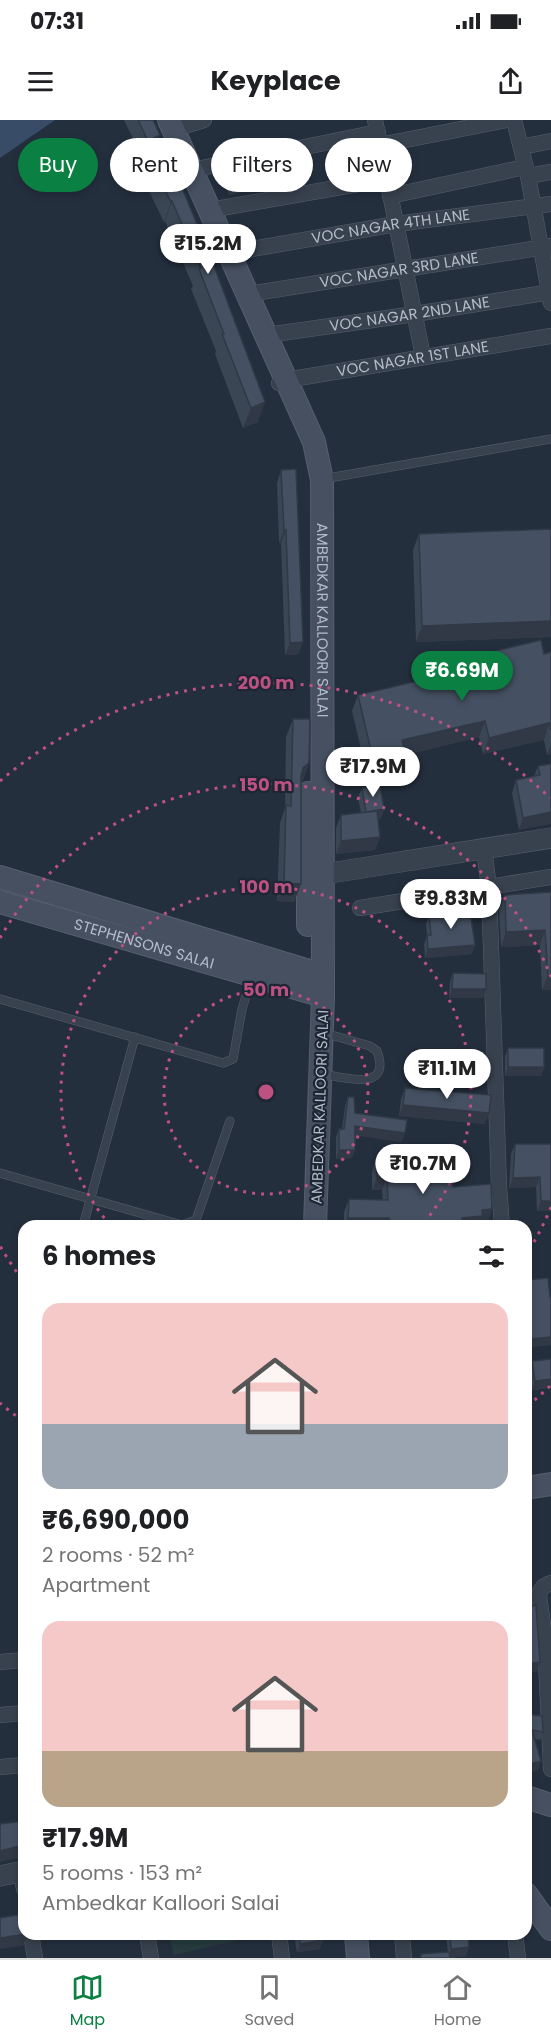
<!DOCTYPE html>
<html lang="en">
<head>
<meta charset="utf-8">
<style>
	body { margin:0; font-family:Poppins,sans-serif; background:#f2f2f2; color:#202124; height:100vh; display:flex; flex-direction:column; font-size:22px; white-space:nowrap }
	* { box-sizing:border-box; margin:0 }
	p { font-size:20px; color:#757577 }
	.icon { flex:none; width:33px; height:33px; fill:none; stroke:currentColor; stroke-width:2; stroke-linecap:round; stroke-linejoin:round }
	.map { position:relative; flex:1; overflow:hidden }
	.drawer { position:absolute; left:18px; top:1100px; width:514px; height:720px; display:flex; flex-direction:column; background:#fff; border-radius:18px; box-shadow:0 3px 9px #0003 }
	.drawer>* { flex:none }
	.guide { position:absolute; left:18px; top:18px; width:516px; height:54px; display:flex; gap:12px }
	.price { position:absolute; translate:-50% -51px; padding:0 14px; border-radius:21px; background:#fff; color:#222; font-size:20px; line-height:39px; filter:drop-shadow(0 2px 3px #0008) }
	.price::after { content:''; position:absolute; left:50%; top:36px; width:18px; height:14px; margin-left:-9px; background:inherit; clip-path:polygon(0 0,100% 0,50% 100%) }
	.price.on { background:#0b8043; color:#fff }
	ul { padding:0; list-style:none }
	li { display:grid; align-content:center; gap:12px; height:318px; padding:0 24px }
	li span { display:grid; place-items:center; height:186px; border-radius:18px; color:#555 }
	li>.icon { margin-inline-start:auto }
	span .icon { width:108px; height:108px; fill:#fffc; stroke-width:1 }
	li b { font-size:26px }
	h2 { display:flex; justify-content:space-between; align-items:center; height:72px; padding:0 24px; font-size:26px }
	.pill { padding:0 21px; border-radius:27px; background:#fff; box-shadow:0 3px 9px #0003; font-size:21px; line-height:54px }
	.pill.on { background:#0b8043; color:#fff }
	.status { display:flex; justify-content:space-between; align-items:center; height:42px; padding:0 30px; background:#fff; direction:ltr }
	.status svg { height:16px; fill:currentColor }
	header { display:flex; justify-content:space-between; align-items:center; height:78px; padding:0 24px; background:#fff; font-size:27px; font-weight:700 }
	.dock { display:flex; justify-content:space-around; align-items:center; height:84px; border-top:2px solid #e0e0e0; background:#fff; font-size:16px; color:#757577 }
	.dock a { display:grid; justify-items:center; gap:3px }
	.dock .on { color:#0b8043 }
	.map>svg:first-child { display:block }
	.green { fill:#263c3f }
	.water { fill:#394c67 }
	.lines { fill:none; stroke-linecap:round; stroke-linejoin:round }
	.service-casing { stroke:#565f6c; stroke-width:9 }
	.minor-casing { stroke:#565f6c; stroke-width:16 }
	.tertiary-casing { stroke:#565f6c; stroke-width:21 }
	.secondary-casing { stroke:#565f6c; stroke-width:24 }
	.service { stroke:#38414e; stroke-width:8 }
	.minor { stroke:#38414e; stroke-width:15 }
	.tertiary { stroke:#38414e; stroke-width:20 }
	.secondary { stroke:#465061; stroke-width:22 }
	.wall { fill:#3b4654 }
	.shaded-wall { fill:#303945 }
	.building { fill:#455162; stroke:#303945; stroke-width:1.5 }
	.ring { fill:none; stroke:#bd5182; stroke-width:3; stroke-dasharray:3 6 }
	.labels { text-anchor:middle; stroke-width:4.5; stroke-linejoin:round; paint-order:stroke }
	.street-label { font-size:15px; fill:#b4bcc9; stroke:#1d2633 }
	.centre { fill:#bd5182; stroke:#1d2633; stroke-width:3 }
	.ring-label { font-size:18px; text-anchor:middle; font-weight:bold; fill:#bd5182; stroke:#1d2633; stroke-width:4.5; stroke-linejoin:round; paint-order:stroke }
</style>
</head>
<body>
<div class="status"><b>07:31</b><svg viewBox="0 0 49 12"><path d="M0 12V9h3v3zM5 12V6h3v6zM10 12V3h3v9zM15 12V0h3v12zM26 1h20v11H26zM47 4h2v5h-2z"/></svg></div>
<header><svg class="icon" aria-label="menu" viewBox="0 0 24 24"><path d="M4 6h16M4 12h16M4 18h16"/></svg>Keyplace<svg class="icon" aria-label="share" viewBox="0 0 24 24"><path d="M12 15V3M7 8l5-5 5 5M5 13v7h14v-7"/></svg></header>
<div class="map">
<svg width="551" height="1838" viewBox="0 0 551 1838">
	<rect width="100%" height="100%" fill="#242f3e"/>
	<path class="green" d="M169 1814H237L238 1820 174 1835Z"/>
	<path class="water" d="M0 0H55L0 38Z"/>
	<g class="lines">
		<defs>
			<path id="service" d="M323 359 551 319
				M0 879 223 943 233 939 242 889 252 857
				M323 954C346 958 392 972 377 931L370 926 324 913
				M0 1053 182 1105 196 1100 230 1001
				M83 1106 135 917"/>
			<g id="minor">
				<path d="M375 0 423 236"/>
				<path d="M514 0 528 56 551 183"/>
				<path d="M174 9 204 0"/>
				<path d="M380 25 507 0"/>
				<path d="M521 27 551 21"/>
				<path d="M192 50 378 12"/>
				<path d="M528 56 551 52"/>
				<path d="M390 76 525 47"/>
				<path d="M210 90 387 59"/>
				<path id="s1" d="M229 133 396 104 551 84"/>
				<path id="s2" d="M248 174 551 126"/>
				<path id="s3" d="M267 215 415 194 551 172"/>
				<path id="s4" d="M279 263 286 260 551 216"/>
				<path d="M484 728 489 768 499 1066 502 1106"/>
				<path d="M360 788 551 757"/>
				<path d="M551 1463C544 1465 540 1469 539 1476L545 1519 551 1649"/>
				<path d="M0 1542 24 1540"/>
				<path d="M0 1595 24 1593"/>
				<path d="M0 1647 24 1645"/>
				<path d="M21 1752 24 1769"/>
				<path d="M31 1814 35 1838"/>
				<path d="M147 1814 151 1838"/>
				<path d="M279 1814 282 1838"/>
				<path d="M402 1814 404 1838"/>
				<path d="M515 1814 518 1838"/>
			</g>
			<path id="tertiary" d="M310 753 324 754 551 718
				M0 1756 24 1751"/>
			<g id="secondary">
				<path id="s5" d="M169 0 314 322 322 360 323 876 315 1106"/>
				<path d="M0 757 309 851 322 850"/>
				<path id="s6" d="M0 782 323 876"/>
				<path d="M308 805V673"/>
				<path d="M526 1368 551 1364"/>
				<path d="M526 1677 551 1685"/>
				<path d="M526 1774 551 1809"/>
				<path d="M356 1814 358 1838"/>
			</g>
		</defs>
		<use href="#service" class="service-casing"/>
		<use href="#minor" class="minor-casing"/>
		<use href="#tertiary" class="tertiary-casing"/>
		<use href="#secondary" class="secondary-casing"/>
		<use href="#service" class="service"/>
		<use href="#minor" class="minor"/>
		<use href="#tertiary" class="tertiary"/>
		<use href="#secondary" class="secondary"/>
	</g>
	<path class="wall" d="M124 0H153L157 23 258 302 243 308 215 234 216 231 191 169 193 166 165 101 164 102 138 49 142 37Z
		M228 49 245 71 229 75 225 58Z
		M281 350 303 522 298 535H285L281 423H279L277 363Z
		M551 409V517L416 522 413 430 419 414Z
		M551 532V634L547 635 544 620 483 634 479 617 405 635 408 645 402 661 380 667 384 689 381 698 378 699 380 717 375 730 336 734V708L341 695 361 693 358 677 362 668 370 667 352 591 358 575 470 549 474 536 544 534Z
		M293 599 303 661 301 662V764L294 782 277 781 280 703 285 688 286 617Z
		M551 644 519 710 512 673 516 660 534 656 538 646Z
		M551 772V870H542L540 825 501 827 499 790 505 775Z
		M429 795 472 834 425 838 424 824 427 816 426 804Z
		M453 853 483 878H449L450 862Z
		M508 928 544 947 541 956H505V937Z
		M405 968 485 1004 399 996 401 979Z
		M348 977 355 993 402 1022 355 1015 352 1038 336 1039V1017L339 1009H342L345 986Z
		M515 1024H551V1091H537L536 1067 509 1068 511 1034Z
		M376 1039 453 1067 488 1102 480 1103 479 1106H344V1092L349 1079 383 1080 382 1070H372V1052Z
		M526 1160 550 1177 527 1228 526 1218Z
		M551 1239V1268L532 1270 529 1250 532 1241Z
		M526 1594 543 1612 540 1620 535 1619 538 1650 526 1653Z
		M294 1814H322L320 1829 297 1832Z
		M448 1814H450L469 1827 466 1836 450 1838H420L421 1834 448 1832 446 1817Z"/>
	<path class="shaded-wall" d="M160 15 154 32 145 29 142 38 148 21Z
		M248 62 245 71 229 75 232 66Z
		M172 81 165 101 164 102 171 82Z
		M265 282 258 302 243 308 251 288Z
		M284 410H286L281 423H279Z
		M551 501V517L416 522 422 506Z
		M303 522 298 535H285L290 523Z
		M485 601 479 617 396 637 402 620Z
		M549 603 544 620 483 634 489 618Z
		M551 625V634L547 635Z
		M309 643 303 661 297 666 303 648Z
		M408 645 402 661 371 669 376 652Z
		M384 689 381 698 363 701 366 692Z
		M551 692V704L519 710 523 698Z
		M380 717 375 730 336 734 341 721Z
		M284 763 301 764 294 782 277 781Z
		M545 810 540 825 501 827 506 812Z
		M475 825 472 834 425 838 428 829Z
		M548 855H551V870H542Z
		M452 869H486L483 878H449Z
		M508 947H544L541 956H505Z
		M403 985 489 993 485 1004 399 996Z
		M355 1006 405 1013 402 1022 352 1015Z
		M339 1030H355L352 1038 336 1039Z
		M377 1057H387L382 1070H372Z
		M540 1057 536 1067 509 1068 513 1058Z
		M541 1081H551V1091H537Z
		M492 1089 488 1102 480 1103 479 1106H460L462 1098 482 1090Z
		M348 1098H389L387 1106H345Z
		M551 1217V1225L527 1228 530 1219Z
		M551 1259V1268L532 1270 535 1261Z
		M540 1542 537 1552 526 1553V1544Z
		M541 1641 538 1650 526 1653 527 1645Z
		M24 1725V1737L0 1742V1731Z
		M27 1814 23 1826 0 1829V1818Z
		M323 1820 320 1829 297 1832 300 1824Z
		M469 1827 466 1836 448 1838 451 1829Z"/>
	<path class="building" d="M138 0H153L160 15 148 21Z
		M159 22 185 75 211 138 265 282 251 288 222 214H224L199 149 201 148 172 81 171 82 145 29Z
		M244 46 248 62 232 66 228 49Z
		M296 349 303 522 290 523 286 410H284L281 350Z
		M551 409V501L422 506 419 414Z
		M541 520 544 534 551 532V610L549 603 489 618 485 601 402 620 408 645 376 652 358 575 477 547 474 536Z
		M293 599H310L309 643 303 648 301 656V764L284 763 286 685 291 686Z
		M551 644V692L523 698 516 660 540 655 538 646Z
		M380 665 384 689 366 692 362 668Z
		M377 691 380 717 341 721V695Z
		M551 772V855H548L545 810 506 812 505 775Z
		M470 791 475 825 428 829 427 815H431L429 795Z
		M453 853 486 854V869H452Z
		M508 928H544V947H508Z
		M405 968 491 975 489 993 403 985Z
		M348 977H354L355 993 407 1000 405 1013 355 1006V1030H339V1009H344Z
		M515 1024H551V1081H541L540 1057 513 1058Z
		M452 1037 453 1067 491 1064 492 1089 482 1090V1096L462 1098 463 1106H390L389 1098H348L349 1079 388 1080 387 1057H377L376 1039Z
		M548 1158 550 1177H551V1217L530 1219 528 1177H526V1160Z
		M551 1239V1259L535 1261 532 1241Z
		M536 1485 540 1542 526 1544V1487Z
		M526 1594 542 1596 543 1612 532 1610 541 1641 527 1645Z
		M24 1701V1725L0 1731V1704Z
		M24 1794V1814H27L0 1818V1798Z
		M299 1814H322L323 1820 300 1824Z
		M450 1814H468L469 1827 451 1829Z
		M449 1832 450 1838H421V1834Z"/>
	<g class="ring">
		<circle cx="266" cy="972" r="102"/>
		<path d="M110 1105A205 205 0 1 1 422 1105"/>
		<path d="M551 1087A307 307 0 0 1 528 1132M22 1159A307 307 0 0 1 0 1126M0 818A307 307 0 0 1 551 857"/>
		<path d="M550 1266A409 409 0 0 1 529 1285M23 1301A409 409 0 0 1 0 1283M0 661A409 409 0 0 1 550 678"/>
	</g>
	<g class="labels">
		<g class="street-label">
			<text dy="5" stroke="none"><textPath href="#s1" startOffset="164">VOC NAGAR 4TH LANE</textPath></text>
			<text dy="5" stroke="none"><textPath href="#s2" startOffset="153">VOC NAGAR 3RD LANE</textPath></text>
			<text dy="5" stroke="none"><textPath href="#s3" startOffset="144">VOC NAGAR 2ND LANE</textPath></text>
			<text dy="5" stroke="none"><textPath href="#s4" startOffset="136">VOC NAGAR 1ST LANE</textPath></text>
			<text dy="5" stroke="none"><textPath href="#s5" startOffset="532">AMBEDKAR KALLOORI SALAI</textPath></text>
			<text dy="5" stroke="none"><textPath href="#s6" startOffset="150">STEPHENSONS SALAI</textPath></text>
			<text transform="translate(320 987) rotate(-88)" y="5">AMBEDKAR KALLOORI SALAI</text>
		</g>
	</g>
	<circle cx="266" cy="972" r="9" class="centre"/>
	<g class="ring-label">
		<text x="266" y="569">200 m</text>
		<text x="266" y="671">150 m</text>
		<text x="266" y="773">100 m</text>
		<text x="266" y="876">50 m</text>
	</g>
</svg>
<b class="price" style="left:208px;top:155px">₹15.2M</b>
<b class="price on" style="left:462px;top:582px">₹6.69M</b>
<b class="price" style="left:373px;top:678px">₹17.9M</b>
<b class="price" style="left:451px;top:810px">₹9.83M</b>
<b class="price" style="left:447px;top:980px">₹11.1M</b>
<b class="price" style="left:423px;top:1075px">₹10.7M</b>
<div class="guide">
<a class="pill on">Buy</a>
<a class="pill">Rent</a>
<a class="pill">Filters</a>
<a class="pill">New</a>
</div>
<section class="drawer">
<h2>6 homes<svg class="icon" aria-label="filters" viewBox="0 0 24 24"><path d="M4 7h16M4 17h16"/><circle cx="9" cy="7" r="2"/><circle cx="15" cy="17" r="2"/></svg></h2>
<ul>
<li><span style="background:linear-gradient(#f6c9c9 65%,#9aa5b1 0)"><svg class="icon" aria-label="home" viewBox="0 0 24 24"><path d="M3 11l9-7 9 7M6 9v11h12V9"/></svg></span><div><b>₹6,690,000</b><p>2 rooms · 52 m²</p><p>Apartment</p></div></li>
<li><span style="background:linear-gradient(#f6c9c9 70%,#b9a48a 0)"><svg class="icon" aria-label="home" viewBox="0 0 24 24"><path d="M3 11l9-7 9 7M6 9v11h12V9"/></svg></span><div><b>₹17.9M</b><p>5 rooms · 153 m²</p><p>Ambedkar Kalloori Salai</p></div></li>
</ul>
</section>
</div>
<nav class="dock">
<a class="on"><svg class="icon" aria-label="map" viewBox="0 0 24 24"><path d="M3 6l6-2 6 2 6-2v14l-6 2-6-2-6 2zM9 4v14M15 6v14"/></svg>Map</a>
<a><svg class="icon" aria-label="saved" viewBox="0 0 24 24"><path d="M7 4h10v16l-5-4-5 4z"/></svg>Saved</a>
<a><svg class="icon" aria-label="home" viewBox="0 0 24 24"><path d="M3 11l9-7 9 7M6 9v11h12V9"/></svg>Home</a>
</nav>
</body>
</html>
